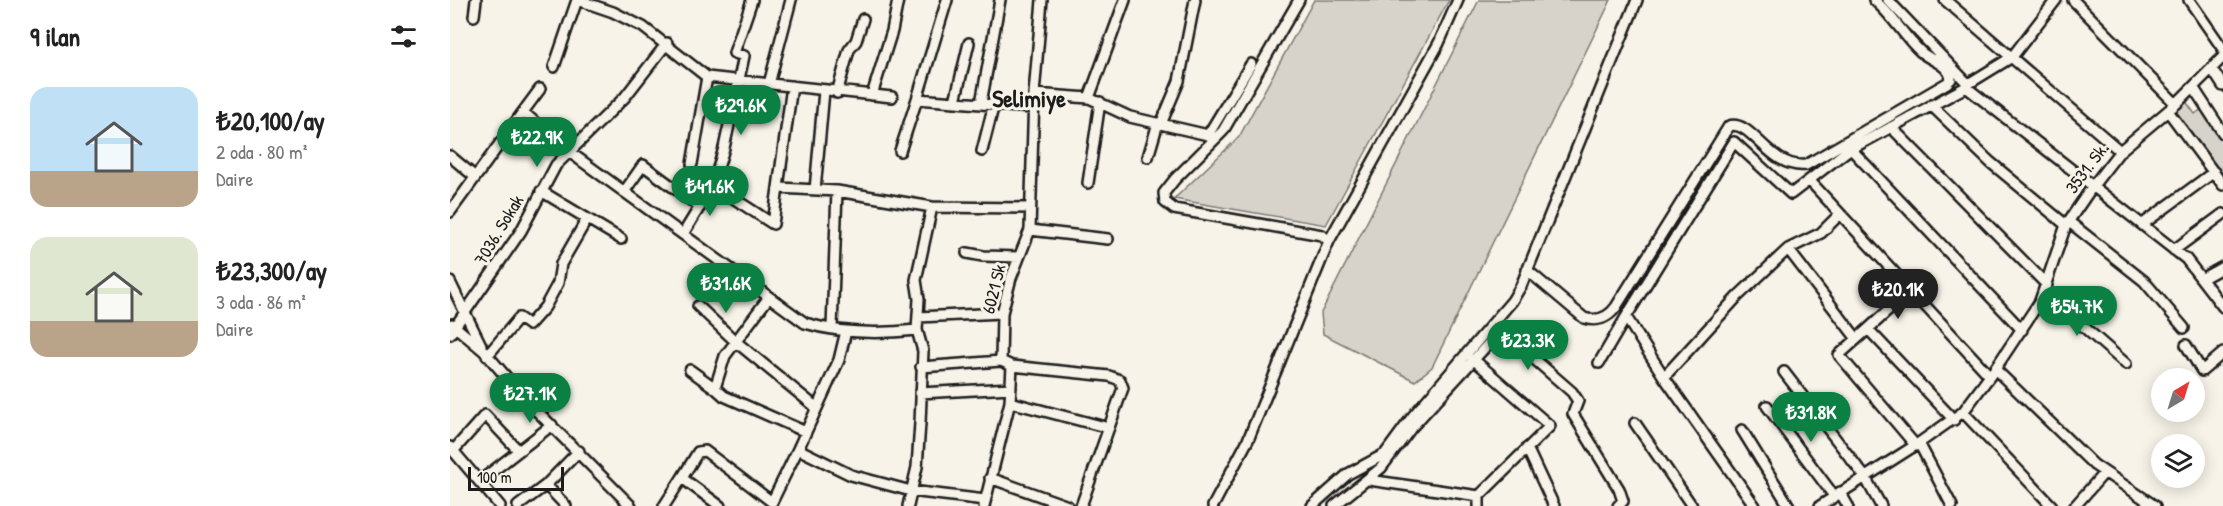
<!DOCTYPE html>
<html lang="tr">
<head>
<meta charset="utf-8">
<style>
	body { margin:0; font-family:"Patrick Hand",sans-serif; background:#f2f2f2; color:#222; height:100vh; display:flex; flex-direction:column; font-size:22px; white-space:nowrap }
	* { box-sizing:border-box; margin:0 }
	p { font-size:20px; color:#767676 }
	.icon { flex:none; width:33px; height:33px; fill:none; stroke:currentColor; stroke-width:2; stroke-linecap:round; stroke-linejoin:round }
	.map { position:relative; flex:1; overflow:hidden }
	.sheet { display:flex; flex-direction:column; background:#fff; width:450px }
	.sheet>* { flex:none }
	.needle { width:39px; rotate:38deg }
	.tools { position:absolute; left:1701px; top:368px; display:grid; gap:12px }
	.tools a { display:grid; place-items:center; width:54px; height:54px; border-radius:50%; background:#fff; box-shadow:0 3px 15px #0003; font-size:30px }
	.scale { position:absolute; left:18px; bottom:15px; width:96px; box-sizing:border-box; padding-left:6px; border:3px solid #1c1c1c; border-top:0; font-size:16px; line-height:21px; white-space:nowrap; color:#1c1c1c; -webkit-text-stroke:4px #f7f3e8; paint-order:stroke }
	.price { position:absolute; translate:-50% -51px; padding:0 14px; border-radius:21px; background:#0b8043; color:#fff; font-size:20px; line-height:39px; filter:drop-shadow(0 2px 3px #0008) }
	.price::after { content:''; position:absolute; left:50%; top:36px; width:18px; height:14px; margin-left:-9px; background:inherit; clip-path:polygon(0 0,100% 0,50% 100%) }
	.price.on { background:#222; color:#fff }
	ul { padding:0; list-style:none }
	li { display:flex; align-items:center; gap:18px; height:150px; padding:0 30px }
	li span { display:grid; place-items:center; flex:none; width:168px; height:120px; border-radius:18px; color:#555 }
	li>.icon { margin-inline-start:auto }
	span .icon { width:72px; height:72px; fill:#fffc; stroke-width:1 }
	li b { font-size:26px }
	h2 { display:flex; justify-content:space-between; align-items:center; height:72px; padding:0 30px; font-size:26px }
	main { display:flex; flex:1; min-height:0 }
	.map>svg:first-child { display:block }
	.green { fill:#d7d3cb; stroke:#7a7874; stroke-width:1.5 }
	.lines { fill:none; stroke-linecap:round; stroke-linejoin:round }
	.minor-casing { stroke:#1c1c1c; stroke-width:14 }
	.minor { stroke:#f7f3e8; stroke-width:9 }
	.labels { text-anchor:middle; stroke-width:6; stroke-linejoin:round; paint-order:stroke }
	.street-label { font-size:18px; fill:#1c1c1c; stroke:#f7f3e8 }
	.district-label { font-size:24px; font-weight:bold; fill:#1c1c1c; stroke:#f7f3e8 }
</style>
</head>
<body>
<main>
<section class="sheet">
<h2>9 ilan<svg class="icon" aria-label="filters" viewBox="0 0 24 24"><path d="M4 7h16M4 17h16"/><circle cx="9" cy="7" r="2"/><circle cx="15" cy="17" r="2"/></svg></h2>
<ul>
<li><span style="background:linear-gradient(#bfe0f5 70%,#b9a48a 0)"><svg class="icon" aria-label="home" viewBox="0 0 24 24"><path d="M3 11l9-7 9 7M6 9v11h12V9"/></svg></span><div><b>₺20,100/ay</b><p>2 oda · 80 m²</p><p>Daire</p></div></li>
<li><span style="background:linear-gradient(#dfe7d0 70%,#b9a48a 0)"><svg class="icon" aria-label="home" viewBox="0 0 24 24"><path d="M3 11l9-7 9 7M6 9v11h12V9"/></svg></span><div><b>₺23,300/ay</b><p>3 oda · 86 m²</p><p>Daire</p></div></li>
</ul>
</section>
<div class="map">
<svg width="1773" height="506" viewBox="0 0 1773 506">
	<rect width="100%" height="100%" fill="#f7f3e8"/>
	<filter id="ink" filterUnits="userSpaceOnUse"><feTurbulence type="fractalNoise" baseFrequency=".0167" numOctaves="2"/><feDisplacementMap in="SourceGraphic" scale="12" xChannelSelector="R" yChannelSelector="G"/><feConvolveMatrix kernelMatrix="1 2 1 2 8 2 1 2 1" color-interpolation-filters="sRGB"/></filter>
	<g filter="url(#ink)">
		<path class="green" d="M864 0H999L876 225 724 199 789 137Z
			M1029 0H1161L982 367 965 381 873 334 871 313Z
			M1735 100 1745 114 1753 108 1773 138V180L1723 110Z"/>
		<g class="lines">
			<defs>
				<path id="minor" d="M128 0 163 12 193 27 257 77 442 97
					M1495 0 1670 151
					M1623 0 1726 104
					M1739 0 1773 49
					M24 16 26 0
					M104 67 127 0
					M1762 69 1773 86
					M319 84 341 0
					M1518 84 1562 57 1606 0
					M1516 87 1736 259 1773 307
					M1743 87 1773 133
					M387 93 399 50 406 41 413 19
					M584 94 639 98 680 117 758 135 801 64
					M422 95 442 31 448 0
					M639 98 675 0
					M467 99 497 0
					M505 101 519 43
					M531 103 550 0
					M1481 105 1540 162 1616 225
					M1718 111 1773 185
					M73 112 90 89
					M711 124 729 81 745 0
					M1441 127 1597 285
					M1401 149 1572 330
					M450 151 467 99 583 108
					M532 151 544 104
					M0 156 24 176
					M698 157 708 123
					M242 164 257 77
					M1360 181 1540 376
					M638 183 650 102
					M263 185 323 224 342 86
					M329 188 387 191 482 207 580 208
					M365 190 374 91
					M91 191 171 239
					M174 192 193 165 250 207
					M0 212 73 112 118 151 355 323C391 334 430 334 467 330
					M1618 221 1694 281 1734 328
					M1693 224 1764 172
					M580 230 658 239
					M233 234 263 185 274 148 294 56 284 53 302 0
					M879 241 989 43 1008 0
					M1338 249 1371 233 1390 214
					M1724 250 1773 214
					M517 253 533 256 569 257
					M1077 270 1134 318C1147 322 1158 318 1166 307L1279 126C1302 119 1319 169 1356 165L1497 83 1501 79C1499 64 1481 61 1471 52 1453 36 1443 15 1424 0
					M1753 278 1773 267
					M0 282 31 345
					M1594 292 1676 364
					M319 297 275 356 265 388 274 396 356 432
					M248 306 285 341 367 408
					M468 317 552 313
					M1176 317 1284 142 1341 194 1397 151 1516 87 1518 84 1438 0
					M2 324 34 351 75 399 181 506
					M382 328 387 191
					M1418 329 1460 291
					M0 334 71 231 106 165 175 97 217 43
					M1736 345 1752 371 1773 353
					M37 356 69 318 79 325 95 307 108 283 111 264 137 219
					M1023 359 1100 426 1029 496V506
					M1149 363 1176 317 1214 377 1305 506
					M562 366 659 376 670 380 673 388 631 506
					M471 367 551 361
					M1545 369 1644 465 1705 506
					M240 370 265 388
					M1334 372 1415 477 1431 506
					M1214 377 1287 297 1338 249 1407 339
					M470 393 561 388
					M560 402 659 428
					M1317 406 1384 496
					M1513 412 1602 506
					M1185 423 1242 506
					M1292 430 1339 506
					M1469 443 1502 506
					M1466 446 1389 355 1418 329 1504 420
					M0 447 50 506
					M1077 448 1104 506
					M348 449 389 360 396 331
					M4 450 35 415 68 450
					M232 478 248 452 255 451 322 502 348 449 401 475 461 491 535 500
					M540 478 618 506
					M919 480 1029 496
					M30 481 102 425
					M96 485 116 506
					M1390 492 1398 506
					M68 506 96 485 129 451
					M214 506 232 478 270 506
					M458 506 467 467 470 423 473 351 467 330 469 299 466 280 482 207
					M534 506 560 402 562 366 551 361 552 313 561 278 580 230 584 94 592 0
					M763 506 798 440 879 241 872 235 724 209 715 202 714 193 725 179 773 131 849 0
					M862 506 898 474 935 454 963 416 1062 301 1071 286 1187 0
					M884 506 931 468 961 428 1051 330 1122 392 1128 401 1123 414 1169 489 1173 501 1168 506
					M1370 506 1469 443 1513 412 1545 369 1590 301 1616 225 1642 187 1670 151 1726 104 1773 57
					M1625 506 1654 473"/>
			</defs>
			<use href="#minor" class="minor-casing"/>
			<use href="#minor" class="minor"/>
		</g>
	</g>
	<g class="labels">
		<g class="street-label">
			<text transform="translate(1637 168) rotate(-53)" y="6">3531. Sk.</text>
			<text transform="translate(49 230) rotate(-59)" y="6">7036. Sokak</text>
			<text transform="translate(544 289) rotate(-76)" y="6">6021 Sk</text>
		</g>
		<g class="district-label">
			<text x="579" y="107">Selimiye</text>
		</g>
	</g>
</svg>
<div class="tools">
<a><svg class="needle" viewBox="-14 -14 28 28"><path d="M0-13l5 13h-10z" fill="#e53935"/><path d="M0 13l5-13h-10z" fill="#767676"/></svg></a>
<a><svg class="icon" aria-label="layers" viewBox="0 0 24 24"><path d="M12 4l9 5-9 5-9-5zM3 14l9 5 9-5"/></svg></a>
</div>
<div class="scale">100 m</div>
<b class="price" style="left:291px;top:136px">₺29.6K</b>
<b class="price" style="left:87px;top:168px">₺22.9K</b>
<b class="price" style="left:260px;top:217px">₺41.6K</b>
<b class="price" style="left:276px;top:314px">₺31.6K</b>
<b class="price on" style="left:1448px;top:320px">₺20.1K</b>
<b class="price" style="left:1627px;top:337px">₺54.7K</b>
<b class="price" style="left:1078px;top:371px">₺23.3K</b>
<b class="price" style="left:80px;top:424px">₺27.1K</b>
<b class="price" style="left:1361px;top:443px">₺31.8K</b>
</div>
</main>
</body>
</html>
